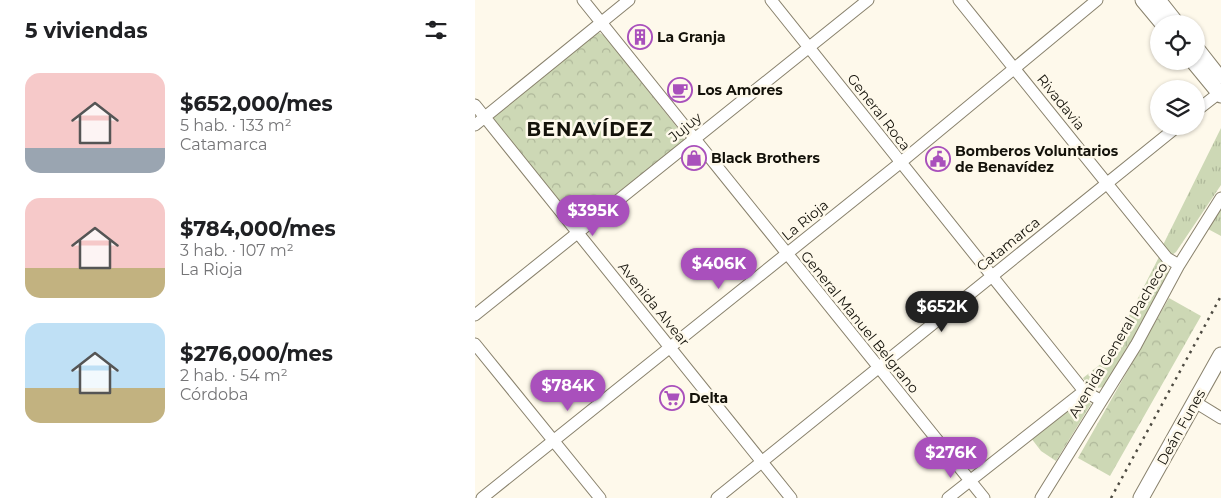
<!DOCTYPE html>
<html lang="es">
<head>
<meta charset="utf-8">
<style>
	body { margin:0; font-family:Montserrat,sans-serif; background:#f6f6f6; color:#202124; height:100vh; display:flex; flex-direction:column; font-size:19px; white-space:nowrap }
	* { box-sizing:border-box; margin:0 }
	p { font-size:16px; color:#757577 }
	.icon { flex:none; width:28px; height:28px; fill:none; stroke:currentColor; stroke-width:2; stroke-linecap:round; stroke-linejoin:round }
	.map { position:relative; flex:1; overflow:hidden }
	.details { display:flex; flex-direction:column; background:#fff; width:475px }
	.details>* { flex:none }
	.buttons { position:absolute; left:675px; top:15px; display:grid; gap:10px }
	.buttons a { display:grid; place-items:center; width:55px; height:55px; border-radius:50%; background:#fff; box-shadow:0 1px 4px #0004; font-size:25px }
	.price { position:absolute; translate:-50% -42px; padding:0 11px; border-radius:18px; background:#a950bc; color:#fff; font-size:16px; line-height:32px; filter:drop-shadow(0 1px 2px #0008) }
	.price::after { content:''; position:absolute; left:50%; top:30px; width:15px; height:11px; margin-left:-8px; background:inherit; clip-path:polygon(0 0,100% 0,50% 100%) }
	.price.current { background:#222; color:#fff }
	ul { padding:0; list-style:none }
	li { display:flex; align-items:center; gap:15px; height:125px; padding:0 25px }
	li span { display:grid; place-items:center; flex:none; width:140px; height:100px; border-radius:15px; color:#555 }
	li>.icon { margin-inline-start:auto }
	span .icon { width:60px; height:60px; fill:#fffc; stroke-width:1 }
	li b { font-size:21px }
	h2 { display:flex; justify-content:space-between; align-items:center; height:60px; padding:0 25px; font-size:21px }
	main { display:flex; flex:1; min-height:0 }
	.map>svg:first-child { display:block }
	.grass { fill:url(#grass-tufts) }
	.park { fill:url(#park-crowns) }
	.water { fill:#77a8b2; stroke:#597b80 }
	.lines { fill:none; stroke-linecap:round; stroke-linejoin:round }
	.minor-casing { stroke:#89826d; stroke-width:13 }
	.major-casing { stroke:#89826d; stroke-width:17 }
	.minor { stroke:#fff; stroke-width:11 }
	.major { stroke:#fff; stroke-width:15 }
	.rail { stroke:#4d4a41; stroke-width:2.5; stroke-dasharray:2.5 5; stroke-linecap:butt }
	.labels { text-anchor:middle; stroke-width:5; stroke-linejoin:round; paint-order:stroke }
	.poi-label { font-size:14px; font-weight:bold; fill:#14120a; stroke:#fef9eb; text-anchor:start }
	.street-label { font-size:14px; fill:#14120a; stroke:#fef9eb }
	.district-label { font-size:19px; font-weight:bold; letter-spacing:1px; fill:#14120a; stroke:#fef9eb }
</style>
</head>
<body>
<main>
<section class="details">
<h2>5 viviendas<svg class="icon" aria-label="filters" viewBox="0 0 24 24"><path d="M4 7h16M4 17h16"/><circle cx="9" cy="7" r="2"/><circle cx="15" cy="17" r="2"/></svg></h2>
<ul>
<li><span style="background:linear-gradient(#f6c9c9 75%,#9aa5b1 0)"><svg class="icon" aria-label="home" viewBox="0 0 24 24"><path d="M3 11l9-7 9 7M6 9v11h12V9"/></svg></span><div><b>$652,000/mes</b><p>5 hab. · 133 m²</p><p>Catamarca</p></div></li>
<li><span style="background:linear-gradient(#f6c9c9 70%,#c2b280 0)"><svg class="icon" aria-label="home" viewBox="0 0 24 24"><path d="M3 11l9-7 9 7M6 9v11h12V9"/></svg></span><div><b>$784,000/mes</b><p>3 hab. · 107 m²</p><p>La Rioja</p></div></li>
<li><span style="background:linear-gradient(#bfe0f5 65%,#c2b280 0)"><svg class="icon" aria-label="home" viewBox="0 0 24 24"><path d="M3 11l9-7 9 7M6 9v11h12V9"/></svg></span><div><b>$276,000/mes</b><p>2 hab. · 54 m²</p><p>Córdoba</p></div></li>
</ul>
</section>
<div class="map">
<svg width="746" height="498" viewBox="0 0 746 498">
	<defs>
		<pattern id="grass-tufts" width="24" height="20" patternUnits="userSpaceOnUse" patternTransform="scale(1.25)"><rect width="24" height="20" fill="#cdd8b5"/><path d="M3 7l-1-3M5 7V3M7 7l1-3M15 17l-1-3M17 17v-4M19 17l1-3" fill="none" stroke="#afb89a"/></pattern>
		<pattern id="park-crowns" width="20" height="18" patternUnits="userSpaceOnUse" patternTransform="scale(1.25)"><rect width="20" height="18" fill="#cdd8b5"/><path d="M2 6a3 3 0 1 1 6 0M12 15a3 3 0 1 1 6 0" fill="none" stroke="#afb89a"/></pattern>
	</defs>
	<rect width="100%" height="100%" fill="#fef9eb"/>
	<path class="grass" d="M746 128V185L701 252 697 255 687 247Z
		M746 206V236L733 229Z
		M685 255 693 266 694 272 659 337 628 387C616 390 614 387 608 378L632 359Z"/>
	<path class="park" d="M123 32 130 36 208 135 209 141 106 224H103L19 120V117Z
		M694 298 726 316 635 476 603 458Z
		M609 397 616 404 581 461 566 451 556 438Z"/>
	<path class="water" d="M108 129a7 7 0 1 1 14 0a7 7 0 1 1-14 0Z"/>
	<g class="lines">
		<defs>
			<path id="minor" d="M108 0 509 498
				M296 0 609 391 625 400
				M484 0 692 258 704 265
				M0 105 316 498
				M721 111 744 93
				M0 125 154 0
				M0 315 393 0
				M0 344 125 498
				M720 402 746 418
				M7 498 425 163 622 0
				M242 498 703 126
				M473 498 609 391
				M566 498 661 345 704 265 746 198"/>
			<path id="major" d="M668 0 688 24
				M683 0 702 24
				M721 48 743 76
				M718 61 746 95
				M666 498 746 355"/>
		</defs>
		<use href="#minor" class="minor-casing"/>
		<use href="#major" class="major-casing"/>
		<use href="#minor" class="minor"/>
		<use href="#major" class="major"/>
		<path class="rail" d="M636 498 746 296"/>
	</g>
	<defs>
		<symbol id="building-ring" viewBox="-11 -11 22 22"><circle r="9.5" fill="#fef9eb" stroke="#a950bc" stroke-width="1.5"/><path d="M-4-6H4V6H1V3H-1V6H-4ZM-2.5-4.3h1.7v1.8h-1.7ZM.8-4.3h1.7v1.8H.8ZM-2.5-1h1.7V.8h-1.7ZM.8-1h1.7V.8H.8Z" fill="#a950bc"/></symbol>
		<symbol id="cafe-ring" viewBox="-11 -11 22 22"><circle r="9.5" fill="#fef9eb" stroke="#a950bc" stroke-width="1.5"/><path d="M-5.5-4.5H6V0H3Q3 3.5 0 3.5H-2.5Q-5.5 3.5-5.5 0ZM3-3.2v2h1.7v-2ZM-6 4.5H4V6H-6Z" fill="#a950bc"/></symbol>
		<symbol id="shop-ring" viewBox="-11 -11 22 22"><circle r="9.5" fill="#fef9eb" stroke="#a950bc" stroke-width="1.5"/><path d="M-5-2.5h2.3a2.7 3.5 0 0 1 5.4 0H5L5.5 6h-11ZM-1.5-2.5h3a1.5 2.3 0 0 0-3 0Z" fill="#a950bc"/></symbol>
		<symbol id="civic-ring" viewBox="-11 -11 22 22"><circle r="9.5" fill="#fef9eb" stroke="#a950bc" stroke-width="1.5"/><path d="M-.6-6.5H3V-4.5H.6V-3L4-1V1h2V6H-6V1h2V-1L-.6-3ZM-1.2 2.5V6h2.4V2.5Z" fill="#a950bc"/></symbol>
		<symbol id="supermarket-ring" viewBox="-11 -11 22 22"><circle r="9.5" fill="#fef9eb" stroke="#a950bc" stroke-width="1.5"/><path d="M-6-5.5h2.5l.6 2H6L4.5 2H-2.5L-4.4-4H-6ZM-1.5 3.2a1.3 1.3 0 1 0 .1 0ZM3 3.2a1.3 1.3 0 1 0 .1 0Z" fill="#a950bc"/></symbol>
	</defs>
	<g fill-rule="evenodd">
		<use href="#building-ring" x="151" y="23" width="28" height="28"/>
		<use href="#cafe-ring" x="191" y="76" width="28" height="28"/>
		<use href="#shop-ring" x="205" y="144" width="28" height="28"/>
		<use href="#civic-ring" x="449" y="145" width="28" height="28"/>
		<use href="#supermarket-ring" x="183" y="384" width="28" height="28"/>
	</g>
	<g class="labels">
		<g class="poi-label">
			<text x="182" y="42">La Granja</text>
			<text x="222" y="95">Los Amores</text>
			<text x="480" y="156">Bomberos Voluntarios<tspan x="480" dy="16">de Benavídez</tspan></text>
			<text x="236" y="163">Black Brothers</text>
			<text x="214" y="403">Delta</text>
		</g>
		<g class="street-label">
			<text transform="translate(586 102) rotate(51)" y="5">Rivadavia</text>
			<text transform="translate(404 112) rotate(52)" y="5">General Roca</text>
			<text transform="translate(210 127) rotate(-39)" y="5">Jujuy</text>
			<text transform="translate(330 220) rotate(-39)" y="5">La Rioja</text>
			<text transform="translate(533 244) rotate(-39)" y="5">Catamarca</text>
			<text transform="translate(179 304) rotate(51)" y="5">Avenida Alvear</text>
			<text transform="translate(385 322) rotate(51)" y="5">General Manuel Belgrano</text>
			<text transform="translate(643 340) rotate(-59)" y="5">Avenida General Pacheco</text>
			<text transform="translate(706 427) rotate(-61)" y="5">Deán Funes</text>
		</g>
		<g class="district-label">
			<text x="115" y="136">BENAVÍDEZ</text>
		</g>
	</g>
</svg>
<div class="buttons">
<a><svg class="icon" aria-label="locate" viewBox="0 0 24 24"><circle cx="12" cy="12" r="6"/><path d="M12 2v4M12 18v4M2 12h4M18 12h4"/></svg></a>
<a><svg class="icon" aria-label="layers" viewBox="0 0 24 24"><path d="M12 4l9 5-9 5-9-5zM3 14l9 5 9-5"/></svg></a>
</div>
<b class="price" style="left:118px;top:237px">$395K</b>
<b class="price" style="left:244px;top:290px">$406K</b>
<b class="price current" style="left:467px;top:333px">$652K</b>
<b class="price" style="left:93px;top:412px">$784K</b>
<b class="price" style="left:476px;top:479px">$276K</b>
</div>
</main>
</body>
</html>
